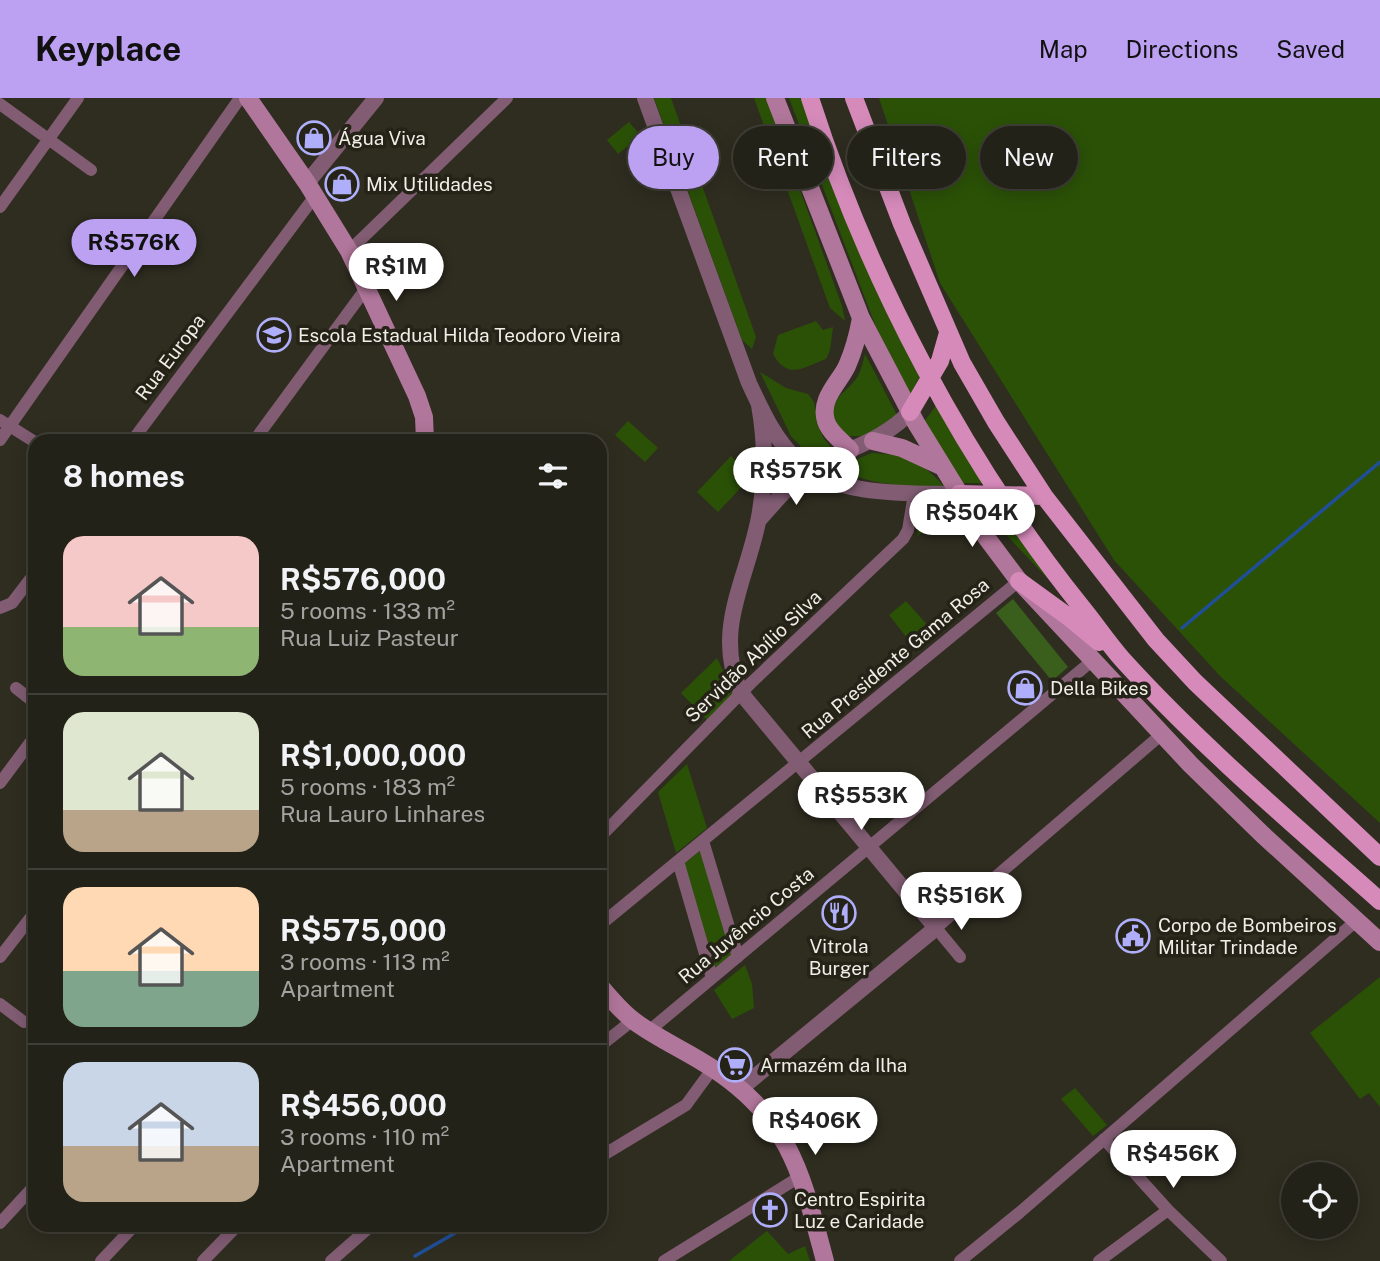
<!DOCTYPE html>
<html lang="en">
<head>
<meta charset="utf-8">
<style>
	body { margin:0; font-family:"Public Sans",sans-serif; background:#2f2f25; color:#f1f3f6; height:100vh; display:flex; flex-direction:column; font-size:26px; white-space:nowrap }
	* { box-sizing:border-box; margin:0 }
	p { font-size:23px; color:#a3a4a2 }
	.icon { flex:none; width:38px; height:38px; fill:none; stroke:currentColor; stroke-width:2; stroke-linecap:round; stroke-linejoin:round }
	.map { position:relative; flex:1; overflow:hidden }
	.details { position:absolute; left:28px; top:336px; width:579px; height:798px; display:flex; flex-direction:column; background:#232218; border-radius:21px; box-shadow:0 4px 18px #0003,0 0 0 2px #403f37 }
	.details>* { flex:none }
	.guide { position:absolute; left:628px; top:28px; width:646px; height:63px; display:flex; gap:14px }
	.buttons { position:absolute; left:1281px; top:1064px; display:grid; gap:14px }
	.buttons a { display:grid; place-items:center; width:77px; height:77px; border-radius:50%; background:#232218; box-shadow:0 4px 18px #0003,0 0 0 2px #403f37; font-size:35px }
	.price { position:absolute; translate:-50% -60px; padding:0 16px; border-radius:24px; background:#fff; color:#222; font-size:23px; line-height:46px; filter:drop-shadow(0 2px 4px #0008) }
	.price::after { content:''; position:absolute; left:50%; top:42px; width:21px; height:16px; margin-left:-10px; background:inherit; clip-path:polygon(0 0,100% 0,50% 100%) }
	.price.on { background:#bca0f2; color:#111 }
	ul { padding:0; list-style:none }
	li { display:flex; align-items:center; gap:21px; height:175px; padding:0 35px }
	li+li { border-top:2px solid #403f37 }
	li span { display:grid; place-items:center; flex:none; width:196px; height:140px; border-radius:21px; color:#555 }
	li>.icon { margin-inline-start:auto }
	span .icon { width:84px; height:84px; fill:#fffc; stroke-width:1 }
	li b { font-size:30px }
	h2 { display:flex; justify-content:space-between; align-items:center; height:84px; padding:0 35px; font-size:30px }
	.chip { padding:0 24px; border-radius:32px; background:#232218; box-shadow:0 4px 18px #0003,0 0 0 2px #403f37; font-size:24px; line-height:63px }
	.chip.on { background:#bca0f2; color:#111 }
	header { display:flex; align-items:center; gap:42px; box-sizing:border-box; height:98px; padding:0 35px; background:#bca0f2; color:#111 }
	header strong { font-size:33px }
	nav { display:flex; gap:38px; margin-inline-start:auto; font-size:24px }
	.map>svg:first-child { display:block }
	.green { fill:#2b5107 }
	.forest { fill:#3a5f1d }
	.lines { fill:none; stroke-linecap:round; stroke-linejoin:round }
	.stream { stroke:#204f98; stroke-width:3.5 }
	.minor { stroke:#815c73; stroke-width:12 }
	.tertiary { stroke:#815c73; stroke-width:16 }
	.secondary { stroke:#b1769b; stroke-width:18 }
	.primary { stroke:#d58aba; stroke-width:18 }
	.labels { text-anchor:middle; stroke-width:7; stroke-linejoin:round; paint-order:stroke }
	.poi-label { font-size:19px; fill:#f0eee6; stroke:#252317; text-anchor:start }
	.street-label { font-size:19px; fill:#f0eee6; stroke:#252317 }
</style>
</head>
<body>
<header>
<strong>Keyplace</strong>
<nav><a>Map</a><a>Directions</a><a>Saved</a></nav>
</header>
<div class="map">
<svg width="1380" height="1163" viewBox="0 0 1380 1163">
	<rect width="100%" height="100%" fill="#2f2d20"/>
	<path class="green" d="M654 0H671L756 239 752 251 742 242Z
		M754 0H767L842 208 845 223 830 210Z
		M789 0H808L921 276 910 297 876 229Z
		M879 0H1380V725L1220 578 1114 462 940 185Z
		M629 24 641 38 618 56 607 42Z
		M816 223 823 232 833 229 830 252 826 261C804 269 788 283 773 256L778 237Z
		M865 256 897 317 867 338H849L832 324C832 295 844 299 858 278 862 271 863 263 865 256Z
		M760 274 786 290 808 296 814 304 819 330 824 341 834 352 814 363 791 338Z
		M937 306 983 385H959L924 324Z
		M628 323 658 350 645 364 615 337Z
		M872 355C909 357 919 362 945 389 903 388 874 388 835 370Z
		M731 358 752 378 718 414 697 394Z
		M974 400H997L1072 506 990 420Z
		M943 403 949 409 917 439 920 406Z
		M906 503 937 538 918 554 889 517Z
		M717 560 735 598 708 623 681 595Z
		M687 666 707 730 676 755 658 694Z
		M701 752 732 856 713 872 683 767Z
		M745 867 752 886 754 910 732 921 714 892Z
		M1380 879V1009L1369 995 1360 1001 1310 935Z
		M1075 990 1107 1027 1093 1038 1061 1001Z
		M767 1133 788 1156 805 1148 810 1163H729Z"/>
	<path class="forest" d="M1013 501 1068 569 1052 583 996 515Z"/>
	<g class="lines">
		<path class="stream" d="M1182 530 1380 364
			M415 1158 469 1127"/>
		<path class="minor" d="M0 6 91 72
			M0 109 78 0
			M349 153 507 0
			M0 322 35 344
			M0 342 240 0
			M132 343 315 98
			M254 343 367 189
			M0 510 12 505 35 475
			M16 590 35 605
			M0 685 35 638
			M600 739 751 585 903 441 908 432 914 396
			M703 743 738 859
			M678 763 712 880
			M600 827 1019 483
			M0 859 35 814
			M960 859 936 830 1162 636
			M0 906 24 924
			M650 932 1093 562
			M600 948 633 922
			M1104 1041 1168 1112 1221 1163
			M600 1059 686 1007 713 970
			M0 1125 35 1087
			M101 1163 135 1127
			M203 1163 238 1127
			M331 1163 372 1127
			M664 1163 801 1078
			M960 1163 1019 1115 1356 823
			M1099 1163 1168 1112"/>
		<path class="tertiary" d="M645 0 749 285C762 313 775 342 798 363 838 400 908 395 959 396
			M307 85 376 0
			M759 422C775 404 790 385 810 372 844 351 882 344 910 314
			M740 991 936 830 741 595C712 532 748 480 759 419 766 380 766 346 759 307"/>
		<path class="secondary" d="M248 0 307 85 349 153 417 298 424 319 425 343
			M775 0 861 220 916 325 986 439 1019 483 1190 666 1263 737 1380 844
			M873 343 902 350 941 368
			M850 352C842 343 829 334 826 323 819 301 839 285 847 268 854 252 858 237 861 220
			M600 888C610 900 621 913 634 923 658 941 687 953 712 970 791 1021 802 1078 825 1163"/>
		<path class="primary" d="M810 0C868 181 964 363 1083 511 1096 527 1108 545 1122 561 1201 648 1292 725 1380 803
			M854 0 902 126 962 265 996 324 1044 398 1156 542 1195 584 1380 759
			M910 314 940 263 948 235
			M959 396 1044 398
			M1019 483 1070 520 1099 544"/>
	</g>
	<defs>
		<symbol id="shop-ring" viewBox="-11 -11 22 22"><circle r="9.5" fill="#252317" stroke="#aeaefa" stroke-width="1.5"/><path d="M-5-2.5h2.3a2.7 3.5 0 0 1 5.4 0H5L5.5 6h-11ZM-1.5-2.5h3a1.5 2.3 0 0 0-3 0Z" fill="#aeaefa"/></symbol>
		<symbol id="school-ring" viewBox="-11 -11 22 22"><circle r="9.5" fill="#252317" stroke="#aeaefa" stroke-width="1.5"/><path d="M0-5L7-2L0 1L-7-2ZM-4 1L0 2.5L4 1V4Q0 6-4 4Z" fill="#aeaefa"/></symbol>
		<symbol id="restaurant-ring" viewBox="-11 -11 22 22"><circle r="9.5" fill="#252317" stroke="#aeaefa" stroke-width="1.5"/><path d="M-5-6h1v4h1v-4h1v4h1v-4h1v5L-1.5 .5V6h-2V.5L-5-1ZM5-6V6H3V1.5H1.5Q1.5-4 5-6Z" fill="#aeaefa"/></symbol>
		<symbol id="civic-ring" viewBox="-11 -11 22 22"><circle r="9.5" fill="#252317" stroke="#aeaefa" stroke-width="1.5"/><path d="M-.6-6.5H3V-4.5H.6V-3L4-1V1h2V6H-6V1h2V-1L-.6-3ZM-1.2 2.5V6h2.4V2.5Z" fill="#aeaefa"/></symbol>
		<symbol id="supermarket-ring" viewBox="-11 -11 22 22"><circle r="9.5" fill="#252317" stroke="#aeaefa" stroke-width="1.5"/><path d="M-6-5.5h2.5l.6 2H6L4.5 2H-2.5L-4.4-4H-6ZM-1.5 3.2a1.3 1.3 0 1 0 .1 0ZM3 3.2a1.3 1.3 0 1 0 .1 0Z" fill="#aeaefa"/></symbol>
		<symbol id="church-ring" viewBox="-11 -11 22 22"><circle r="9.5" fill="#252317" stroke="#aeaefa" stroke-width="1.5"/><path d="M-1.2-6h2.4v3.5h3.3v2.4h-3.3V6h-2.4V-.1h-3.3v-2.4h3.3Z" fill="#aeaefa"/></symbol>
	</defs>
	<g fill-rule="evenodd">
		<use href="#shop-ring" x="295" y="21" width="38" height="38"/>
		<use href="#shop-ring" x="323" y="67" width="38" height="38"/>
		<use href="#school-ring" x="255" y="218" width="38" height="38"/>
		<use href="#shop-ring" x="1006" y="571" width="38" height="38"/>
		<use href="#restaurant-ring" x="820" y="796" width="38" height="38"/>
		<use href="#civic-ring" x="1114" y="819" width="38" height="38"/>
		<use href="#supermarket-ring" x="716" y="948" width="38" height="38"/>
		<use href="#church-ring" x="751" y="1093" width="38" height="38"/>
	</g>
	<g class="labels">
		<g class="poi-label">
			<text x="338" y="47">Água Viva</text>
			<text x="366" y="93">Mix Utilidades</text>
			<text x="298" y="244">Escola Estadual Hilda Teodoro Vieira</text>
			<text x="1050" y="597">Della Bikes</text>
			<text x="1158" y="834">Corpo de Bombeiros<tspan x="1158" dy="22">Militar Trindade</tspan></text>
			<text x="839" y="855" text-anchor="middle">Vitrola<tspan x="839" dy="22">Burger</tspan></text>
			<text x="760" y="974">Armazém da Ilha</text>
			<text x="794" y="1108">Centro Espirita<tspan x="794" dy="22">Luz e Caridade</tspan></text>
		</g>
		<g class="street-label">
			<text transform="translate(170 259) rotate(-53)" y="7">Rua Europa</text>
			<text transform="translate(753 558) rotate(-44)" y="7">Servidão Abílio Silva</text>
			<text transform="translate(895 560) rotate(-40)" y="7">Rua Presidente Gama Rosa</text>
			<text transform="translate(746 827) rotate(-40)" y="7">Rua Juvêncio Costa</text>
		</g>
	</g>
</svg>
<div class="buttons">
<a><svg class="icon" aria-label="locate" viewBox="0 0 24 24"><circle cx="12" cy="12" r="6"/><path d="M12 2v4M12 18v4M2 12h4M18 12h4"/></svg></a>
</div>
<b class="price on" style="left:134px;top:181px">R$576K</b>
<b class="price" style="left:396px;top:205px">R$1M</b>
<b class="price" style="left:796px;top:409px">R$575K</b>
<b class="price" style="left:972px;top:451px">R$504K</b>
<b class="price" style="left:861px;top:734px">R$553K</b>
<b class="price" style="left:961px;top:834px">R$516K</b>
<b class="price" style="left:815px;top:1059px">R$406K</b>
<b class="price" style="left:1173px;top:1092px">R$456K</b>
<div class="guide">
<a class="chip on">Buy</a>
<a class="chip">Rent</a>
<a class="chip">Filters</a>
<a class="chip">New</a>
</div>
<section class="details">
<h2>8 homes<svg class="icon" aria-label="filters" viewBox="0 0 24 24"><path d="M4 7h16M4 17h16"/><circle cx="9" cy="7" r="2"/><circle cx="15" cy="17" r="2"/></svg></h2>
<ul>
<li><span style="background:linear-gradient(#f6c9c9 65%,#8fb573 0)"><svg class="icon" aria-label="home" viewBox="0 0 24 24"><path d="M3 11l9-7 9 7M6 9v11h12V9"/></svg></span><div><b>R$576,000</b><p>5 rooms · 133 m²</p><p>Rua Luiz Pasteur</p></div></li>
<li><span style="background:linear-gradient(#dfe7d0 70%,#b9a48a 0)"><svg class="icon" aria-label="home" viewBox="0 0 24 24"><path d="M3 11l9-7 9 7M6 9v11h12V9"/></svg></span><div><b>R$1,000,000</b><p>5 rooms · 183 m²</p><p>Rua Lauro Linhares</p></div></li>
<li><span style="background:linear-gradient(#ffd9b3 60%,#7fa58c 0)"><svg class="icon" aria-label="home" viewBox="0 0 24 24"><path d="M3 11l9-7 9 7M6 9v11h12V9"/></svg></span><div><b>R$575,000</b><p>3 rooms · 113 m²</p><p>Apartment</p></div></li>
<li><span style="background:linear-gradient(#c9d6e8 60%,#b9a48a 0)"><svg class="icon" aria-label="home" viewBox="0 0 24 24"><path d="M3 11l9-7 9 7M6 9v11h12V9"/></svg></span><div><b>R$456,000</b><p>3 rooms · 110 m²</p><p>Apartment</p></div></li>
</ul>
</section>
</div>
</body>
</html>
